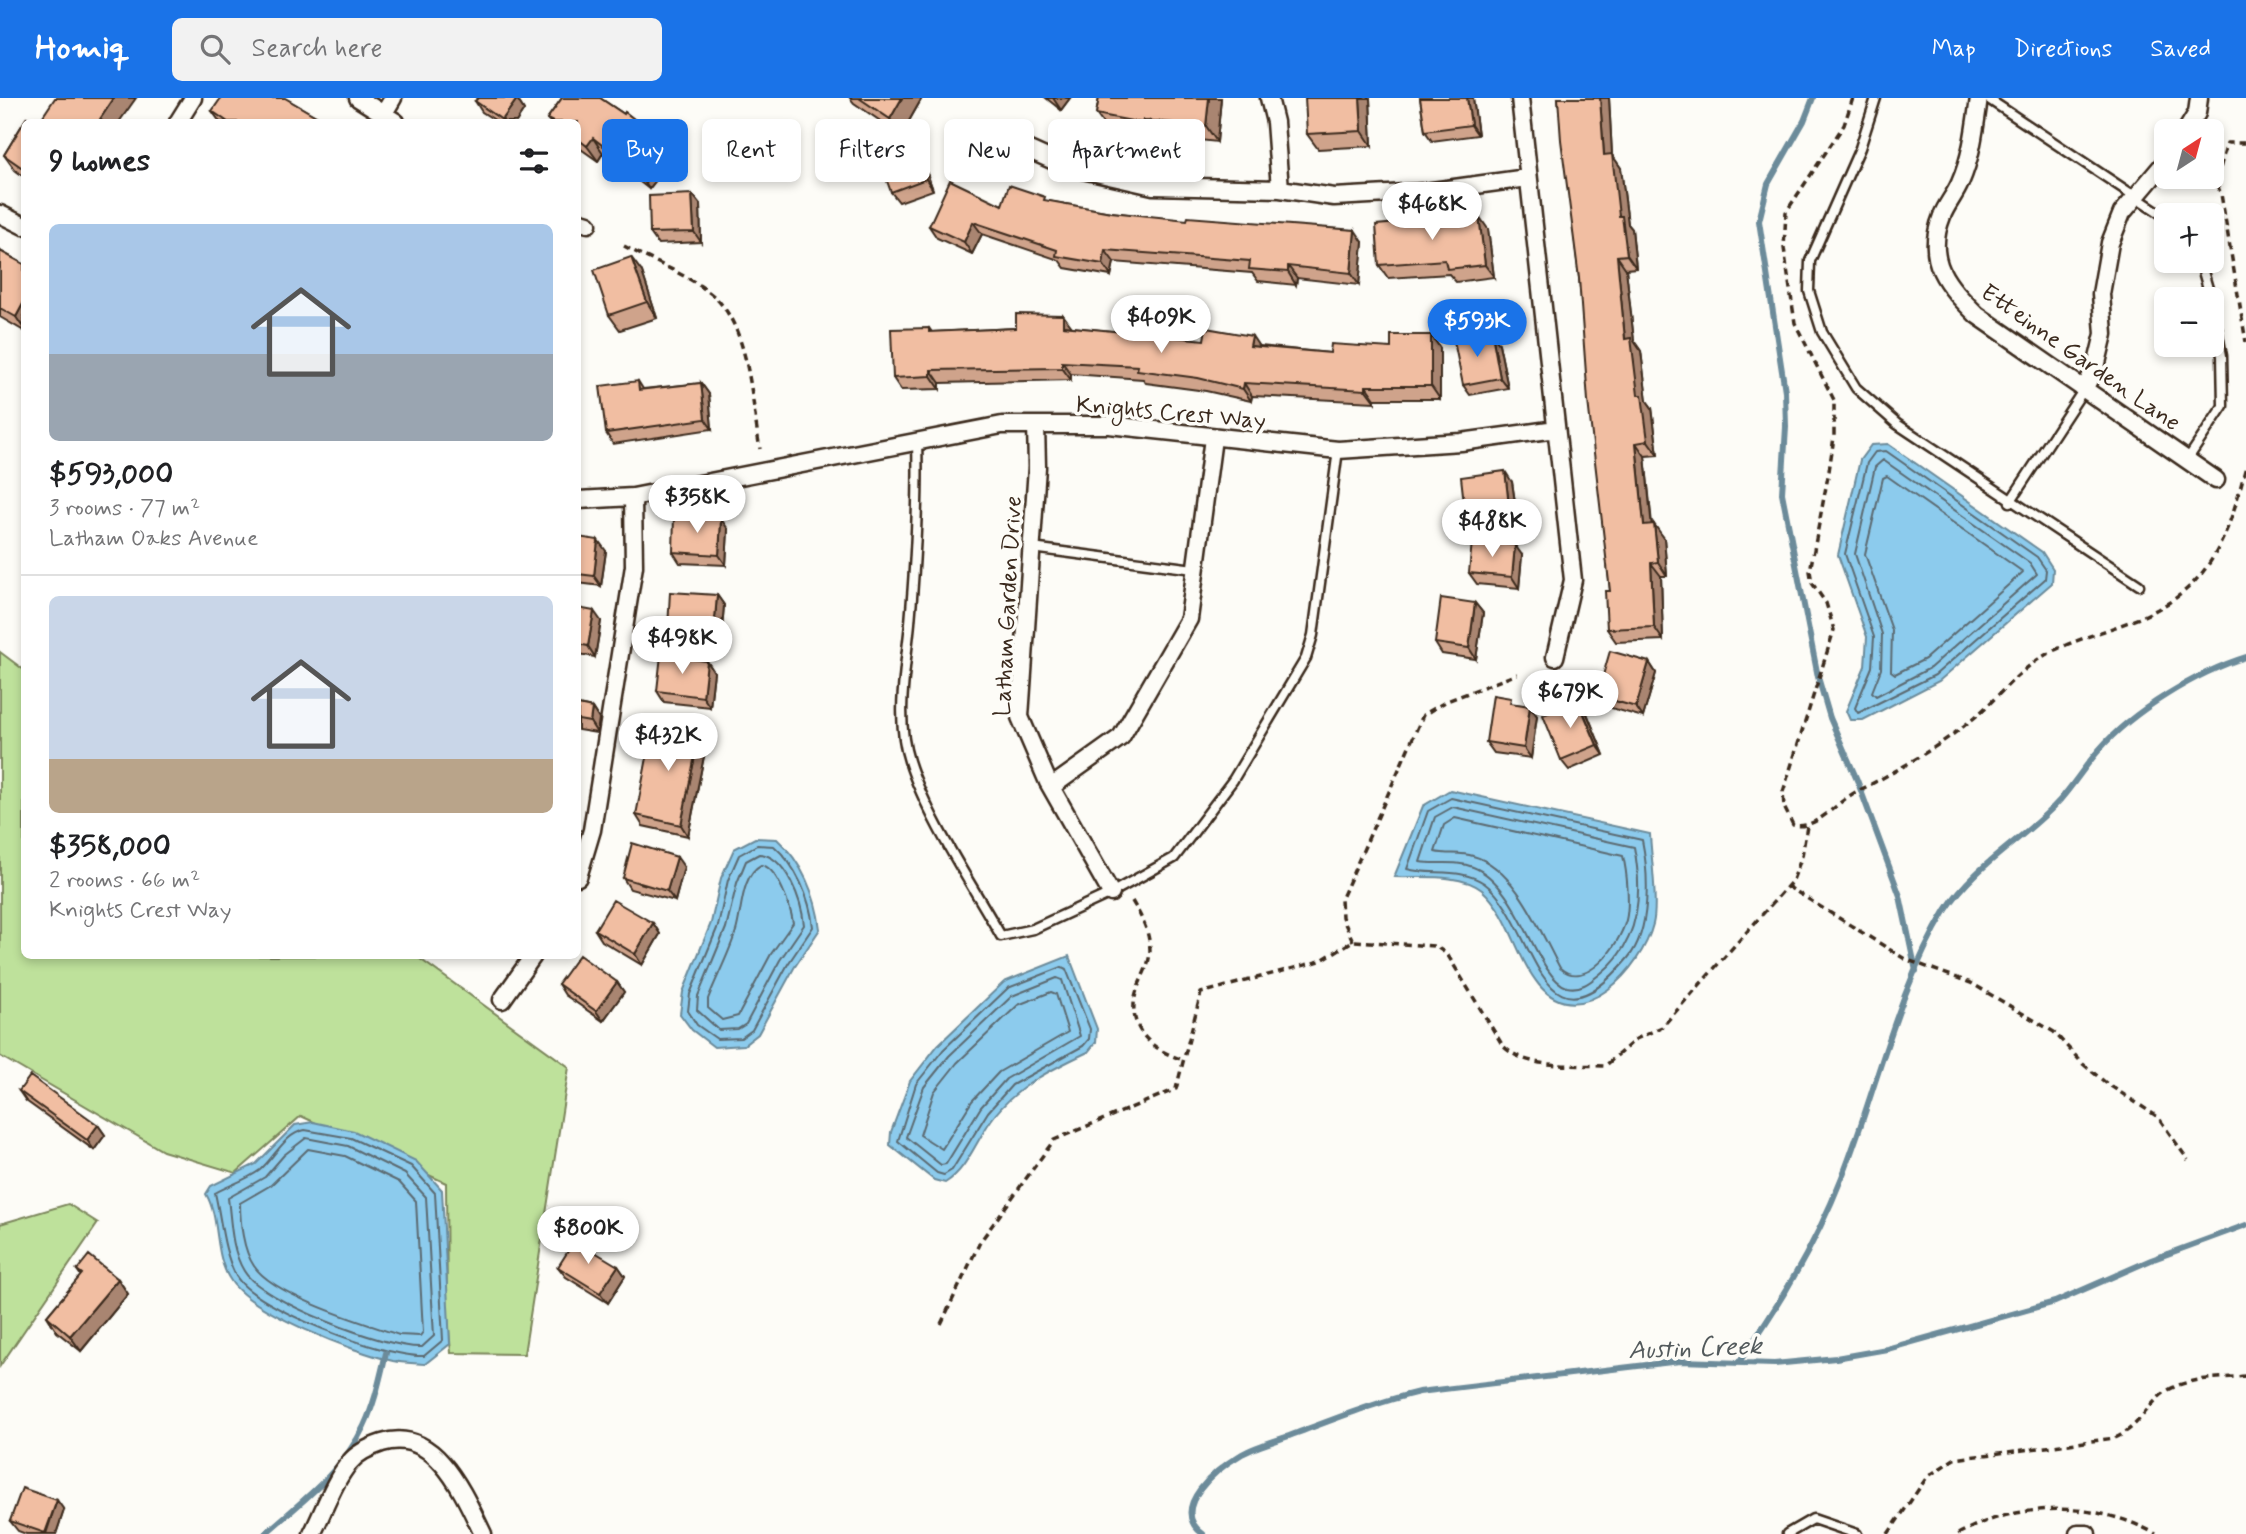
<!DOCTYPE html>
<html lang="en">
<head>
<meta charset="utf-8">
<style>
	body { margin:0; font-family:Mynerve,sans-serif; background:#f2f2f2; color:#202124; height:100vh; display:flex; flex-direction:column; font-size:26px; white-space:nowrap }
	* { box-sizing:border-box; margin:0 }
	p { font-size:23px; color:#757577 }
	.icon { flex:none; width:38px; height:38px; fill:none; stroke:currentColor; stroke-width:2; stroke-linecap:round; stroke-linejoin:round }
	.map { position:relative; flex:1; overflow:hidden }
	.side { position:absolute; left:21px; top:21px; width:560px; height:840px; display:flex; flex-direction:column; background:#fff; border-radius:10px; box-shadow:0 4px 10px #0003 }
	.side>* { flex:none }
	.guide { position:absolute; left:602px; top:21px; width:665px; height:63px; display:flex; gap:14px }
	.needle { width:46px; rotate:36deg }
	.controls { position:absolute; left:2154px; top:21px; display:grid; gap:14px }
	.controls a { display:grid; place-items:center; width:70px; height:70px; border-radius:10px; background:#fff; box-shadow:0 4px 10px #0003; font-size:35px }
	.price { position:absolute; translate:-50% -60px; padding:0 16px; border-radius:24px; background:#fff; color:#222; font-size:23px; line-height:46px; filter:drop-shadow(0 2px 4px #0008) }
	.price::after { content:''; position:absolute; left:50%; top:42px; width:21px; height:16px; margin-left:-10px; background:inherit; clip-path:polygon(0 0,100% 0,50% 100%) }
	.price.active { background:#1a73e8; color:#fff }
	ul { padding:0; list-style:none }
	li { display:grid; align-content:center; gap:14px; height:371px; padding:0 28px }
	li+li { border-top:2px solid #e0e0e0 }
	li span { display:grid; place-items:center; height:217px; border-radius:10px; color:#555 }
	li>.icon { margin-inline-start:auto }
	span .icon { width:126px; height:126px; fill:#fffc; stroke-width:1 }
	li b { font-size:30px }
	h2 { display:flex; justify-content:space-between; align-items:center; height:84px; padding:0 28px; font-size:30px }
	.pill { padding:0 24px; border-radius:10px; background:#fff; box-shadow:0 4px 10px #0003; font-size:24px; line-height:63px }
	.pill.active { background:#1a73e8; color:#fff }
	header { display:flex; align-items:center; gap:42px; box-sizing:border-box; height:98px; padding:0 35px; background:#1a73e8; color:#fff }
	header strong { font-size:33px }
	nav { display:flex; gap:38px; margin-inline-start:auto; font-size:24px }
	.search { width:490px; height:63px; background:#f2f2f2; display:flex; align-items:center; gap:18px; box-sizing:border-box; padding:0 24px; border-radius:10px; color:#757577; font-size:26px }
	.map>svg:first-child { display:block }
	.green { fill:#bee19b; stroke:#7c865c; stroke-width:2 }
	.water { fill:#8ccbed; stroke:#6c8b9a; stroke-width:2 }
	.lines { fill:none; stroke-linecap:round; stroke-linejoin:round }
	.shore { stroke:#5b6a71; stroke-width:2 }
	.stream { stroke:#6c8b9a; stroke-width:6 }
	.lane-casing { stroke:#3b2a1e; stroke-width:13 }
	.street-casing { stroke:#3b2a1e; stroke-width:21 }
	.path { stroke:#3b2a1e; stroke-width:3.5; stroke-dasharray:7 5; stroke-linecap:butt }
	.lane { stroke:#fdfcf7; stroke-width:8 }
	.street { stroke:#fdfcf7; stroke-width:16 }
	.wall { fill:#cfa38b; stroke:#3b2a1e; stroke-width:2 }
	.shaded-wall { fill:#a98571; stroke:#3b2a1e; stroke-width:2 }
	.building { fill:#f1bea2; stroke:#3b2a1e; stroke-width:2 }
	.labels { text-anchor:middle; stroke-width:7; stroke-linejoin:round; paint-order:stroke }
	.street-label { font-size:24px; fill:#3b2a1e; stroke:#fdfcf7 }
	.water-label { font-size:26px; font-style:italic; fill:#535a5c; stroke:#fdfcf7 }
</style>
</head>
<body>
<header>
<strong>Homiq</strong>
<div class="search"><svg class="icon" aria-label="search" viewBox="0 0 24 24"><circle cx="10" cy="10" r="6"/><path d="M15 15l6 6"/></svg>Search here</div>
<nav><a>Map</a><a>Directions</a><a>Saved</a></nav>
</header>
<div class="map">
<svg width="2246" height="1436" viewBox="0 0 2246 1436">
	<rect width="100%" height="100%" fill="#fdfcf7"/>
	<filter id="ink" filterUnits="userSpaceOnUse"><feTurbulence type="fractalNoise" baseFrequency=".0143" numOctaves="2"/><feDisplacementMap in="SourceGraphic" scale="14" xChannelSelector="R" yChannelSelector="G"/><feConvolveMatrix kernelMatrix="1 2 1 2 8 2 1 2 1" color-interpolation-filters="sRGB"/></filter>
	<g filter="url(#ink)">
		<path class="green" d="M0 554 24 572V858H416L569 969 524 1256 451 1255 447 1205 446 1085 301 1018 236 1075 163 1053 0 958Z
			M68 1106 98 1125 0 1268V1126Z"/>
		<path class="water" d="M1888 346 2042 454 2053 471 2052 485 1939 583 1863 622H1850L1846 613 1865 568 1867 539 1838 457 1860 362 1871 347Z
			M1450 692 1650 736C1651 758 1658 806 1653 826 1642 870 1581 937 1539 887 1516 859 1510 817 1482 792 1461 775 1420 780 1394 779L1423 708Z
			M755 740 777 741C802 764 816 797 820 831L794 870 758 936 744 947 714 949 692 932 680 916 683 894 711 825 721 780 734 751Z
			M1069 858 1097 931 1096 944 1088 954C1054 970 1019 987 995 1017 977 1039 969 1070 945 1085L934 1082 890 1047 891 1034 910 983 938 947 1004 884Z
			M313 1024 354 1033 416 1063 442 1092 450 1246 425 1266C415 1265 403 1265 393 1263 354 1254 252 1215 231 1183 213 1157 221 1122 206 1096L211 1088 256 1066 295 1027Z"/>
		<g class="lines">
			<path class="shore" d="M1886 353 2037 459 2046 472 2045 481 1935 577 1858 615 1855 610 1872 569 1874 539 1845 456 1867 365 1875 354Z
				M1883 362 2030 465 2037 476 1930 570 1876 598 1872 594 1881 571 1882 536 1855 456 1875 369Z
				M1887 378 2023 474 1925 561 1895 576 1891 573 1892 532 1865 456 1883 380Z
				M1451 700 1642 742C1649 776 1651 833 1628 860 1538 967 1537 823 1484 785 1460 769 1432 778 1407 771L1428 713Z
				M1453 709 1634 749C1643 796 1640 845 1600 876 1590 884 1581 892 1567 889 1536 880 1520 787 1473 769 1457 762 1436 767 1420 764L1435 719Z
				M1455 720 1623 758C1627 774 1630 806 1626 822 1619 848 1586 893 1560 870 1541 835 1515 769 1473 758 1461 754 1447 757 1435 754L1444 727Z
				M757 747 774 748C796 767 810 800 813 829L788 866 752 932 741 940 717 941 697 927 688 913 690 896 718 828 728 782 739 757Z
				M759 756C786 757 802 804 804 827L780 862 746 926 738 931 719 932 697 912 698 898 726 830 737 785 746 763Z
				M761 767C777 768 791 810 793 825L771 856 738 918 722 922 708 910V901C717 878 729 856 736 833 742 814 741 777 761 767Z
				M1062 869 1066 871 1090 931 1089 941 1083 948 1012 987 988 1014 952 1072 944 1077 937 1075 898 1043 916 986 943 952 1008 890Z
				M1057 880 1062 882 1080 938 1006 981 981 1009 946 1066 941 1067 906 1039 924 989 949 958 1012 898Z
				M1051 894 1056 896 1068 934 999 974 972 1003 942 1051 920 1037 934 994 957 965 1018 907Z
				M305 1032 351 1040 411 1068 435 1095 443 1242 424 1258C386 1260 255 1211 236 1178 223 1154 221 1120 215 1095 229 1087 247 1082 260 1072 275 1059 284 1036 305 1032Z
				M306 1040 348 1048 405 1076 426 1099 434 1238 422 1249C387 1251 261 1203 244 1173 231 1152 231 1123 228 1100L265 1079 284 1057Z
				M308 1051 345 1058 399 1084 416 1103 423 1234 420 1238 399 1237C363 1225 274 1198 254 1168 243 1152 240 1124 240 1105L271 1087Z"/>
			<path class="stream" d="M1813 0 1804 23 1768 86 1759 123 1785 293 1786 329 1782 395 1818 579 1830 620 1857 682 1900 798 1916 873
				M1739 1264C1779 1208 1817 1143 1842 1079 1877 991 1896 894 1946 812 1974 767 2025 741 2060 702 2074 686 2085 668 2099 652 2132 613 2198 574 2246 559
				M265 1436C301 1404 343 1373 364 1328 375 1305 380 1280 386 1255
				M1203 1436C1167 1410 1218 1370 1242 1356 1258 1347 1279 1342 1297 1335 1337 1320 1377 1304 1419 1294L1680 1263 1774 1266 1836 1260 1887 1251 2055 1204 2151 1162 2246 1127"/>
			<defs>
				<path id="lane" d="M1876 0 1860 50 1810 163 1809 193 1822 234 1856 290 1897 326 2139 487
					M1987 0 2166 119
					M2200 163 2211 201
					M917 344C919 404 915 465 910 525 906 568 895 621 909 663 927 720 971 785 1001 838L1033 831 1111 795 1174 760 1233 682 1306 560 1313 537 1338 352
					M2187 362 2223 308 2222 258 2212 204
					M2010 404 2084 291
					M1032 450 1194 471
					M1787 1436 1813 1421 1857 1436"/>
				<path id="street" d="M358 0 396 24
					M1269 0 1275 24 1280 91
					M1520 0 1573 482 1555 559
					M1979 0C1975 29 1972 58 1960 85 1955 97 1946 107 1942 118 1924 163 1947 187 1977 217L2216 382
					M383 17 393 0
					M178 24 193 0
					M2186 33 2197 15 2199 0
					M989 34 1065 68 1153 88 1280 91 1334 99 1425 94 1527 80
					M0 116 24 128
					M578 123 588 126
					M2084 291 2096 269 2104 236 2101 196 2110 145 2122 115 2166 63
					M1036 327 1037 369 1020 619 1048 684 1111 795
					M578 402 633 399 1002 327H1109L1338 352 1461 344 1556 331
					M1051 689 1121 639 1189 521 1213 340
					M578 779 592 732 634 468 633 399
					M502 902 533 858
					M312 1436C324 1413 333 1384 350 1364 357 1355 370 1349 382 1345 436 1328 464 1397 483 1436
					M2078 1436H2087"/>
			</defs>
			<use href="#lane" class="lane-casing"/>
			<use href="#street" class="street-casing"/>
			<path class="path" d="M1853 0 1844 27 1786 114 1784 150 1795 225 1834 302V339L1829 373 1810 473 1812 485 1826 505 1834 532 1783 694 1784 709 1793 727C1816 733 1836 704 1856 694 1895 674 1934 652 1969 624 1996 603 2018 571 2049 555 2097 530 2156 525 2195 483 2224 453 2236 408 2246 368
				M2212 76 2221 96 2246 244
				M2217 81 2227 45H2246
				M624 148C651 163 685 175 710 195 750 226 751 302 760 351
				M1787 788 1905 861 1971 885 2054 934 2083 966 2106 985 2158 1019 2188 1062
				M1132 803C1142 820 1150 834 1150 854 1149 869 1140 881 1136 895 1126 931 1152 952 1183 962
				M1353 843 1342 819 1341 802 1423 617 1447 603 1517 576
				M941 1226 980 1144 1054 1042 1176 991 1201 895 1320 863 1353 843 1435 848 1447 856 1503 948C1528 972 1571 966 1605 968L1636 941 1662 929 1793 782 1802 758 1807 728
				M1888 1436 1927 1379 1954 1361 2115 1340C2135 1331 2143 1315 2158 1300 2180 1278 2218 1281 2246 1278
				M1958 1436C2018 1403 2097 1403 2156 1436"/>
			<use href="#lane" class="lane"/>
			<use href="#street" class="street"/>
		</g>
		<path class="wall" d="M562 0H600L624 16 625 14 663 44 674 59 649 91 603 55 598 63 578 49V24H550L547 21Z
			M850 0H922L901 37 854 5Z
			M1046 0H1070L1061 12Z
			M1099 0H1221L1217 44 1154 37 1153 41 1107 31 1096 16Z
			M1420 0H1473L1478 37 1432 43 1425 33Z
			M1558 0H1609L1612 57 1621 70 1628 126 1632 131 1636 170 1626 171 1634 243 1641 253 1647 303 1652 310 1658 357 1645 358 1652 426 1664 440 1667 478H1661L1663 542 1616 544 1607 531 1610 493 1579 180Z
			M517 1 524 12 516 24H498L482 14 475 3Z
			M1370 1 1372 48 1318 51 1307 36Z
			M288 2 326 24H220L212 13Z
			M24 24V79L15 72 4 57Z
			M910 37 917 48 933 92 899 104 891 94Z
			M692 96 700 106 701 144 658 146 650 135Z
			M1048 103 1111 114 1363 144 1359 187 1297 180 1296 187 1258 183 1252 175 1114 164 1111 178 1065 170 1059 162 982 136 972 156 937 140 929 128 1002 107Z
			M1488 131 1494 179 1456 184 1449 176 1388 180 1379 167Z
			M0 153 24 166V233L0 219Z
			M642 174 657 220 620 232 609 217Z
			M1063 217 1071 229 1330 255 1391 250 1431 237 1440 250V301H1375V304L1252 298 1251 303 1206 293 1146 285 1143 281 1071 276V282L940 285V291L901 292 893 280 929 230 932 234 1016 230Z
			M1499 246 1508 290 1470 297 1463 287Z
			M638 283 643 291 701 285 709 296 712 331 613 346 606 335Z
			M1512 384 1517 418 1473 424 1465 414Z
			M728 431 726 467 680 465 673 454Z
			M578 439 606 453 601 488 578 485Z
			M1522 457 1519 490 1477 486 1469 475Z
			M717 497 724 507 721 543 675 540 668 530Z
			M1475 505 1483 515 1476 561 1442 556 1435 545Z
			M578 510 601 523 595 559 578 556Z
			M707 563 714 574 710 609 664 604 657 593Z
			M1649 564 1656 575 1643 619 1604 608 1597 598Z
			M1578 602 1586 613 1604 657 1569 672 1561 662Z
			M1515 606 1530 608 1537 618 1531 660 1494 655 1486 644Z
			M578 607 592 610 599 621 597 635 578 632Z
			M707 643 688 738 643 728 636 717Z
			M684 769 675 803 630 791 623 780Z
			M653 825 660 836 642 867 602 843 595 832Z
			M617 884 624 894 603 923 565 897 558 886Z
			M19 993 98 1027 105 1037 94 1052 26 1003Z
			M618 1168 625 1178 608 1205 566 1179 558 1169Z
			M77 1172 118 1181 128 1196 81 1253 57 1234 47 1218 81 1178Z
			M64 1412 56 1436H26L18 1433 10 1423Z"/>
		<path class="shaded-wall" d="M114 0H136L119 24H102L100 21Z
			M902 0H922L901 37 890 21Z
			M1053 0H1070L1061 12Z
			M1209 0H1221L1217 44 1206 28Z
			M1360 0H1369L1370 1 1372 48 1362 33Z
			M1467 0H1473L1478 37 1471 27Z
			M1600 0H1609L1612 57 1621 70 1628 126 1632 131 1636 170 1627 157 1619 118 1604 57Z
			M517 1 524 12 516 24H504L502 22Z
			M1143 22 1154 37 1153 41 1142 25Z
			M910 37 917 48 933 92 926 81Z
			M593 40 603 55 598 63 587 48Z
			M663 44 674 59 649 91 639 76Z
			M692 96 700 106 701 144 694 134Z
			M1479 118 1488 131 1494 179 1485 167Z
			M973 124 982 136 972 156 964 144Z
			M1355 132 1363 144 1359 187 1351 175Z
			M1105 152 1114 164 1111 178 1103 166Z
			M1617 158 1626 171 1634 243 1641 253 1647 303 1652 310 1658 357 1648 343 1625 241Z
			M631 159 642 174 657 220 647 204Z
			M1288 168 1297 180 1296 187 1288 174Z
			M24 204V231L16 219Z
			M1063 217 1072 229 1063 228Z
			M1492 236 1499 246 1508 290 1500 280Z
			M1431 237 1440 250V301L1431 288Z
			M1252 238 1260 250 1250 248Z
			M1062 264 1071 276V282L1062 270Z
			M931 272 940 285V291L931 278Z
			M701 285 709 296 712 331 705 321Z
			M1244 285 1252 298 1251 303 1243 291Z
			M1366 288 1375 301V304L1366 292Z
			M1636 345 1645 358 1653 441 1644 427Z
			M1505 373 1512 384 1517 418 1509 408Z
			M721 421 728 431 726 467 719 457Z
			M1654 426 1664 440 1667 478 1658 464Z
			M598 442 606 453 601 488 594 478Z
			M1515 447 1522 457 1519 490 1512 479Z
			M1651 465 1661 478 1663 542 1654 529Z
			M717 497 724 507 721 543 714 533Z
			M1475 505 1483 515 1476 561 1469 550Z
			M594 513 601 523 595 559 588 548Z
			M707 563 714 574 710 609 703 599Z
			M1649 564 1656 575 1643 619 1636 609Z
			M1578 602 1586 613 1604 657 1597 647Z
			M1530 608 1537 618 1531 660 1524 650Z
			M592 610 599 621 597 635 590 624Z
			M700 633 707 643 688 738 681 727Z
			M677 759 684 769 675 803 667 793Z
			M653 825 660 836 642 867 635 856Z
			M617 884 624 894 603 923 596 913Z
			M98 1027 105 1037 94 1052 87 1042Z
			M618 1168 625 1178 608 1205 600 1195Z
			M118 1181 128 1196 81 1253 70 1238Z
			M57 1402 64 1412 56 1436H46Z"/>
		<path class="building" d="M55 0H114L100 21 103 24H39Z
			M221 0H285L326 24H228L212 13Z
			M478 0H515L517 1 502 22 475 3Z
			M562 0H600L624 16 625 14 663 44 639 76 593 40 587 48 578 41V24H553L547 21Z
			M859 0H902L890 21Z
			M1099 0H1209L1206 28 1143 22 1142 25 1096 16Z
			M1305 0H1360L1362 33 1307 36Z
			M1420 0H1467L1471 27 1425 33Z
			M1558 0H1600L1604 57 1612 56 1619 118H1622L1627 157 1617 158 1625 241 1631 240 1638 297H1642L1648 343 1636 345 1644 427 1654 426 1658 464 1651 465 1654 529 1607 531 1605 493H1610L1588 303 1579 180 1561 42Z
			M27 19 35 24H24V71L4 57Z
			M910 37 926 81 891 94 875 50Z
			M950 82 1002 107 1009 87 1045 99 1044 102 1111 114 1187 122 1188 119 1355 132 1351 175 1288 168V174L1249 171 1250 163 1105 152 1103 166 1056 158 1057 152 973 124 964 144 929 128Z
			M692 96 694 134 650 135 649 98Z
			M1479 118 1485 167 1447 171 1445 162 1379 167 1376 127Z
			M0 153 24 166V204L16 219 0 210Z
			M631 159 647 204 609 217 594 172Z
			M1016 216 1063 217V228L1204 242 1206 230 1252 238 1250 248 1330 255 1331 246 1391 250V237H1431V288H1366V292L1244 285 1243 291 1198 280 1137 272 1138 268 1062 264V270L931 272V278L893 280 891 231 929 230V234L1016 230Z
			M1492 236 1500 280 1463 287 1454 243Z
			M638 283 639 292 701 285 705 321 606 335 600 288Z
			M1505 373 1509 408 1465 414 1461 379Z
			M674 418 721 421 719 457 673 454Z
			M578 439 598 442 594 478 578 476Z
			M1472 443 1515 447 1512 479 1469 475Z
			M670 494 717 497 714 533 668 530Z
			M1441 500 1475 505 1469 550 1435 545Z
			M578 510 594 513 588 548 578 546Z
			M1610 553 1649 564 1636 609 1597 598Z
			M661 557 707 563 703 599 657 593Z
			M1493 597 1511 600 1510 605 1530 608 1524 650 1486 644Z
			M1578 602 1597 647 1561 662 1543 617Z
			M578 607 592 610 590 624 578 622Z
			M654 623 700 633 681 727 636 717Z
			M632 745 677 759 667 793 623 780Z
			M613 802 653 825 635 856 595 832Z
			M579 857 617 884 596 913 558 886Z
			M30 978 98 1027 87 1042 19 993Z
			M575 1142 618 1168 600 1195 558 1169Z
			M89 1157 118 1181 70 1238 47 1218 82 1176 77 1172Z
			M22 1390 57 1402 45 1435 10 1423Z"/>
	</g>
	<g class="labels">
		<g class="street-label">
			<text transform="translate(2081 259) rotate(35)" y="8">Etteinne Garden Lane</text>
			<text transform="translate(1171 314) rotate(5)" y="8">Knights Crest Way</text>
			<text transform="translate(1007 508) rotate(-87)" y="8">Latham Garden Drive</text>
		</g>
		<g class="water-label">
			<text transform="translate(1695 1249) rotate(-2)" y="9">Austin Creek</text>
		</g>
	</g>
</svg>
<div class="controls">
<a><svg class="needle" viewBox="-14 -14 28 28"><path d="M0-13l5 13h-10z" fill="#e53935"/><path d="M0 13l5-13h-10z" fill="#757577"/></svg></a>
<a>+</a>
<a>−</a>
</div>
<b class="price" style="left:1432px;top:144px">$468K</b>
<b class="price" style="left:1161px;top:257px">$409K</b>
<b class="price active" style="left:1477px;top:261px">$593K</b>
<b class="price" style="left:697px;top:437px">$358K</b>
<b class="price" style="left:1492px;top:461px">$488K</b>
<b class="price" style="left:682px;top:578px">$498K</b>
<b class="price" style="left:1570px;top:632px">$679K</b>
<b class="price" style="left:668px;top:675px">$432K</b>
<b class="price" style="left:588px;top:1168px">$800K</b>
<div class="guide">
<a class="pill active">Buy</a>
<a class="pill">Rent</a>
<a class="pill">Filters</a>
<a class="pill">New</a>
<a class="pill">Apartment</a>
</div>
<section class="side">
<h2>9 homes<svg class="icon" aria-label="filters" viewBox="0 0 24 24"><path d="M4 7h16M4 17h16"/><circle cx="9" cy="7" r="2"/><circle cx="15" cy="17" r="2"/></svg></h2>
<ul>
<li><span style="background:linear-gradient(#a9c7e8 60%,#9aa5b1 0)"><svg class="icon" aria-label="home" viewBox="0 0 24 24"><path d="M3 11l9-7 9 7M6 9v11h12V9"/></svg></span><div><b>$593,000</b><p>3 rooms · 77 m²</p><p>Latham Oaks Avenue</p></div></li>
<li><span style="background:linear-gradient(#c9d6e8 75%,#b9a48a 0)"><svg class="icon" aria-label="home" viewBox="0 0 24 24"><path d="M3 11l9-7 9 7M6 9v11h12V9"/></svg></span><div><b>$358,000</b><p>2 rooms · 66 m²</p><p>Knights Crest Way</p></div></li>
</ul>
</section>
</div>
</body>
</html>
